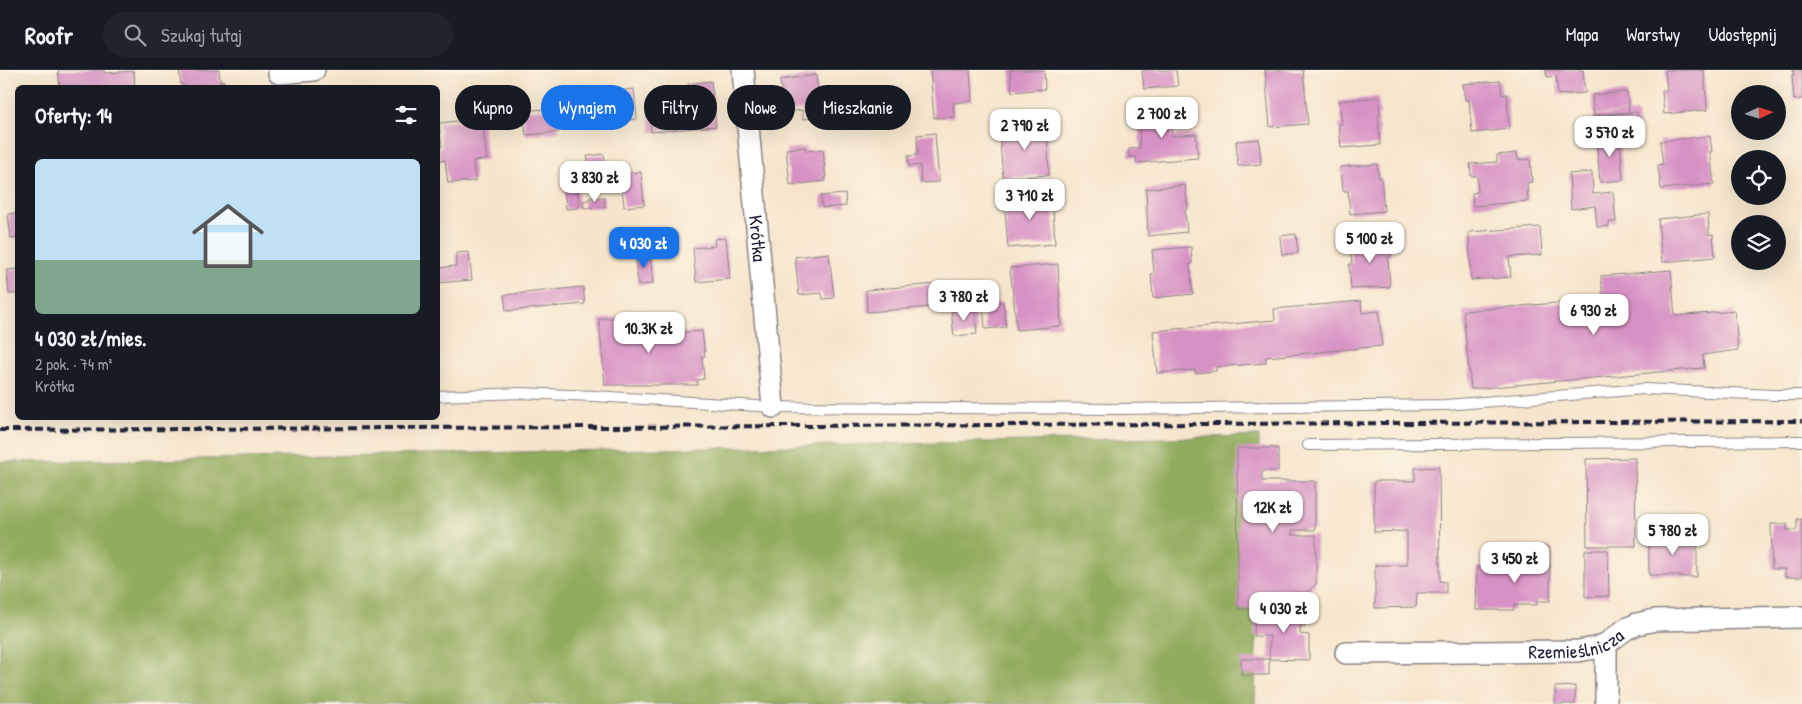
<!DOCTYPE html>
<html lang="pl">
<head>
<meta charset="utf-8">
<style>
	body { margin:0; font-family:"Patrick Hand",sans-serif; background:#20242c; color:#f1f3f6; height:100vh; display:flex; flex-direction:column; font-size:19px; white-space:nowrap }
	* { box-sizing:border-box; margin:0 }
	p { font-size:16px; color:#9ea1a6 }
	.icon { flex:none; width:28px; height:28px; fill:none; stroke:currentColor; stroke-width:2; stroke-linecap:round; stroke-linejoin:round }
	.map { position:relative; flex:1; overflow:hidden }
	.details { position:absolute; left:15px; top:15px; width:425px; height:335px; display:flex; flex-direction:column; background:#171b24; border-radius:8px; box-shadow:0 5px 20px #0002 }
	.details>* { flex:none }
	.hud { position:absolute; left:455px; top:15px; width:475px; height:45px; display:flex; gap:10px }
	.needle { width:32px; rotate:86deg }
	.buttons { position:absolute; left:1731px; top:15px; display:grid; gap:10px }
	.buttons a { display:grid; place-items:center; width:55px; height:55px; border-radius:50%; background:#171b24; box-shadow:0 5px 20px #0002; font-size:25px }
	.price { position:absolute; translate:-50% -42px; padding:0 11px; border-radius:10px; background:#fff; color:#222; font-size:16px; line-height:32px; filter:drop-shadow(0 1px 2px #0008) }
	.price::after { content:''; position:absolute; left:50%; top:30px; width:15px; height:11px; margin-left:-8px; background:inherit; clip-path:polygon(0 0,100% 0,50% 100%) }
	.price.current { background:#1a73e8; color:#fff }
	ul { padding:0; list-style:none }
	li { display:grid; align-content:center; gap:10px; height:265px; padding:0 20px }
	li+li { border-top:1px solid #363941 }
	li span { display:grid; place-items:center; height:155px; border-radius:8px; color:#555 }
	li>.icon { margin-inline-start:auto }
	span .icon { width:90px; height:90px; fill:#fffc; stroke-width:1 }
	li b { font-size:21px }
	h2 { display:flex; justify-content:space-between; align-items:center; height:60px; padding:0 20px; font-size:21px }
	.chip { padding:0 18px; border-radius:22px; background:#171b24; box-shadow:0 5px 20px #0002; font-size:18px; line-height:45px }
	.chip.current { background:#1a73e8; color:#fff }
	header { display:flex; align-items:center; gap:30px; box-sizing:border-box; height:70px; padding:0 25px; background:#171b24; border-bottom:1px solid #363941 }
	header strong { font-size:24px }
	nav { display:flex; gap:28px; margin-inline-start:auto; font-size:18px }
	.search { width:350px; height:45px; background:#20242c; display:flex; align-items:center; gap:12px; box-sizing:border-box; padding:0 18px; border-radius:28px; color:#9ea1a6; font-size:19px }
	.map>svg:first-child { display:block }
	.forest { fill:#92ac5d; stroke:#5a674c }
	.building { fill:#d791c4 }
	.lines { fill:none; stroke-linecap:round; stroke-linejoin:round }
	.service-casing { stroke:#8c8484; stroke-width:12 }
	.minor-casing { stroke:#8c8484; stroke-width:24 }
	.service { stroke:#fff; stroke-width:10 }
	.minor { stroke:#fff; stroke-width:21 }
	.rail { stroke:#22223b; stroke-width:4; stroke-dasharray:8 4; stroke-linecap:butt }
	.labels { text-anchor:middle; stroke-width:4; stroke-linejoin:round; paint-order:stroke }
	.street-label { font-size:19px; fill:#22223b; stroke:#fcf5e5 }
</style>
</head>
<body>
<header>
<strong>Roofr</strong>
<div class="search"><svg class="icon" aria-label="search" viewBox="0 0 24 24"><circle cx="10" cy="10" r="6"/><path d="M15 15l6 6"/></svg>Szukaj tutaj</div>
<nav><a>Mapa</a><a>Warstwy</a><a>Udostępnij</a></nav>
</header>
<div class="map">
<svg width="1802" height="634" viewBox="0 0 1802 634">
	<rect width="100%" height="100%" fill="#fcf5e5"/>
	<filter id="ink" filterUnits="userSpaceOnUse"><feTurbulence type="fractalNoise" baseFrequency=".02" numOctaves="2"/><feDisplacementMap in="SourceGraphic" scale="10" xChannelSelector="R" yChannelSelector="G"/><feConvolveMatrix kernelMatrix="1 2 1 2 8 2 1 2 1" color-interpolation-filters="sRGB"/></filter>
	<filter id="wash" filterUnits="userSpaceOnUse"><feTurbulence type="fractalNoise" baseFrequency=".0096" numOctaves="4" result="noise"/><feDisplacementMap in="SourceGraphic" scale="20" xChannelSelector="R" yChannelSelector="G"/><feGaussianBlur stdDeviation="1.12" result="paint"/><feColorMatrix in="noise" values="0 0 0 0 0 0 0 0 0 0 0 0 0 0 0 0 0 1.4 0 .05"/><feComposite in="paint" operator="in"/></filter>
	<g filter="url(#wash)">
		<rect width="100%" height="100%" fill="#f6e5cc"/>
		<path class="forest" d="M1259 366 1255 634H0V392L153 390Z"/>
		<g id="blocks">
			<path class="building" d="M58 0H104V3L134 1 135 18H60Z
				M179 0H219L220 12 224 11 225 18H186V15H181Z
				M930 0H970L972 31 953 33 954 47 934 48Z
				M1010 0H1044L1045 19 1012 22Z
				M1142 0H1176L1178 16 1144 19Z
				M1265 0H1303L1308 54 1270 57Z
				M1546 0H1583L1585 23 1558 25 1556 6 1547 7Z
				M1665 0H1704L1707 40 1664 44 1662 21H1667Z
				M1793 0H1802V29L1794 30 1792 5H1794Z
				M816 5 821 47 803 49 802 40 784 42 780 10Z
				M711 11 716 56 651 62 648 28 689 24 688 14Z
				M1500 11 1502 25 1507 24 1509 59 1472 63 1469 30H1465L1463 14Z
				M634 19 637 49 601 52 598 23Z
				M1627 22 1629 42 1594 45 1592 25Z
				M583 23 585 43 572 44 570 25Z
				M1378 27 1380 45H1378L1380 75 1341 78 1339 54H1342L1339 31Z
				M556 38 559 62 526 65 523 41Z
				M1170 38 1172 66 1196 64 1198 88 1136 93V87H1129V79L1140 78 1138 41Z
				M1637 42 1639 58 1595 62 1593 46Z
				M457 51V52L468 51 469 53 482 51 487 90 473 91 475 111 448 113 445 90 440 91 438 78 442 77 439 53Z
				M1047 54 1049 105 1003 108 999 58Z
				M935 63 939 112 921 113 920 95 909 96 908 86 918 85 917 65Z
				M1619 64 1623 110 1600 112 1596 66Z
				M1710 66 1712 81H1710L1714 114 1661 119 1658 95 1663 94 1660 71Z
				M1259 69 1261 94 1238 96 1236 71Z
				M805 77 806 81 823 79 826 111 790 115 786 79Z
				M1517 83 1518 90 1530 89 1532 112 1527 113 1528 131 1473 136 1472 123 1478 122 1477 106H1471L1470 94 1497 92V85Z
				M604 84 605 93 589 95 587 86Z
				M1377 94 1379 108 1381 107 1384 141 1350 144 1348 121H1343L1341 97Z
				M641 102 644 135 624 137 622 118H613L612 104Z
				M1592 102 1593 124 1613 122 1616 152H1609V156L1597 157 1595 136 1571 139 1569 104Z
				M576 104 579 138 566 139 563 105Z
				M1185 115 1188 139 1185 140 1187 162 1148 166 1146 119Z
				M1052 123 1055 174 1008 178 1004 128Z
				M845 124 846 136 822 138 821 126Z
				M604 127 605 137 584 138 583 131 589 130V128Z
				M18 143V168L11 169 8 144Z
				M1708 144 1709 165 1713 164 1715 187 1662 192 1658 149Z
				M1540 157 1542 185 1509 187 1511 207 1471 210 1469 162Z
				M1296 164 1298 183 1282 185 1280 166Z
				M726 168 730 209 696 212 693 178 715 176 714 169Z
				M1390 168 1391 186 1388 187 1390 217 1351 219 1349 194H1352L1350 171Z
				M1191 177 1192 194H1190L1193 224 1153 228 1151 204 1154 203 1152 180Z
				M469 182 472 210 438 213V198L456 196V183Z
				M650 183 653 214 638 215 635 184Z
				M829 183 834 228 823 229 822 223 799 225 795 187Z
				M1058 194 1061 256 1017 260 1010 198Z
				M18 199V224H9L7 200Z
				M1671 200 1675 246 1735 241 1738 280 1703 285 1704 298 1471 319 1463 241 1603 229 1601 206Z
				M936 214 937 231 945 230V236L867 242 866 220Z
				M583 217 585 234 506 241 504 225Z
				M1361 231 1362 243 1379 241 1382 276 1266 287V293L1216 297V301L1195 303V300L1157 303 1153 261 1275 250 1274 239Z
				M1003 232 1006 257 985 259 983 233Z
				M974 238 977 264 954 266 951 241Z
				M646 245 648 265 702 261 705 286H702L704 309 697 310 698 315H605L599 249Z
				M1237 378H1278V401H1262V411H1315V460H1292V465H1316V514L1306 523H1280V540L1238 539Z
				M1635 388 1636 476H1587L1586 389Z
				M1439 397 1440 511 1446 512V523H1417L1416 537 1375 538V495H1407V461L1374 462V411H1415V398Z
				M1797 449H1802V507H1785V499H1772L1771 454H1787V460H1797Z
				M1649 465H1673V468L1697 467V507H1679V505H1649Z
				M1535 477H1550V531H1537V535H1514V540H1476L1477 497H1512V492H1535Z
				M1585 480H1608L1609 526 1585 527Z
				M1255 541H1305V556H1300V564L1309 565V590L1269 589 1270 566H1254Z
				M1241 589H1269V605H1241Z
				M1575 616V634H1555V617Z"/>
		</g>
	</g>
	<g filter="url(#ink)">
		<use href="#blocks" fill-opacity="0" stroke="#8c8484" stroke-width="1"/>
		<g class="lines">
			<defs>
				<path id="service" d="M438 326 520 323 594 326 773 337 1118 339 1445 335 1644 319 1773 325H1802
					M1308 375 1802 371"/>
				<g id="minor">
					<path id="s1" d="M743 0 773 337"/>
					<path d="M279 3 314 0"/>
					<path d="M1606 574V634"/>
					<path id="s2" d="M1346 583 1578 581 1595 578 1606 574 1626 559 1637 554 1655 550 1802 547"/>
				</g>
			</defs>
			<use href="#service" class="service-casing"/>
			<use href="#minor" class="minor-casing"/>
			<use href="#service" class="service"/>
			<use href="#minor" class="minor"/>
			<path class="rail" d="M0 360 1802 351"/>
		</g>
	</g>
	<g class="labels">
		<g class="street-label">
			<text dy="7" stroke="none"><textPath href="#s1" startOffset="169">Krótka</textPath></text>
			<text dy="7" stroke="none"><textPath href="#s2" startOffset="231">Rzemieślnicza</textPath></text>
		</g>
	</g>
</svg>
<div class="buttons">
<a><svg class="needle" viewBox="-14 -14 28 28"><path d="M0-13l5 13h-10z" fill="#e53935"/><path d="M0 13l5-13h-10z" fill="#9ea1a6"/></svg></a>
<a><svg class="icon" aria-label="locate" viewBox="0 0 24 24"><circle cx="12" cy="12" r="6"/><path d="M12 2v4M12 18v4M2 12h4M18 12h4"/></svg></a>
<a><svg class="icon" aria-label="layers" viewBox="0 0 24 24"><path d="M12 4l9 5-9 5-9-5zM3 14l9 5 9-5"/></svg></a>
</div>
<b class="price" style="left:1162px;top:69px">2 700 zł</b>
<b class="price" style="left:1025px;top:81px">2 790 zł</b>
<b class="price" style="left:1610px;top:88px">3 570 zł</b>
<b class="price" style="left:595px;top:133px">3 830 zł</b>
<b class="price" style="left:1030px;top:151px">3 710 zł</b>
<b class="price" style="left:1370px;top:194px">5 100 zł</b>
<b class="price current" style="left:644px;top:199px">4 030 zł</b>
<b class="price" style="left:964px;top:252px">3 780 zł</b>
<b class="price" style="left:1594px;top:266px">6 930 zł</b>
<b class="price" style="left:649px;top:284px">10.3K zł</b>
<b class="price" style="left:1273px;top:463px">12K zł</b>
<b class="price" style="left:1673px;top:486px">5 780 zł</b>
<b class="price" style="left:1515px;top:514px">3 450 zł</b>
<b class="price" style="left:1284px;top:564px">4 030 zł</b>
<div class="hud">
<a class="chip">Kupno</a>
<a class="chip current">Wynajem</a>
<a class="chip">Filtry</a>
<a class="chip">Nowe</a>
<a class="chip">Mieszkanie</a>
</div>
<section class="details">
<h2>Oferty: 14<svg class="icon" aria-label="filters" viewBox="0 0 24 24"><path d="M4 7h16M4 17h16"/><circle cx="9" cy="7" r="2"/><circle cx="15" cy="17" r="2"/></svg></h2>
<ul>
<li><span style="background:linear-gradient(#bfe0f5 65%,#7fa58c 0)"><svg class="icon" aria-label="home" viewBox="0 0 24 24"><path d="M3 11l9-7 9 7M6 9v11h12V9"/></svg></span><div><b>4 030 zł/mies.</b><p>2 pok. · 74 m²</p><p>Krótka</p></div></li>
</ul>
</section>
</div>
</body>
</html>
